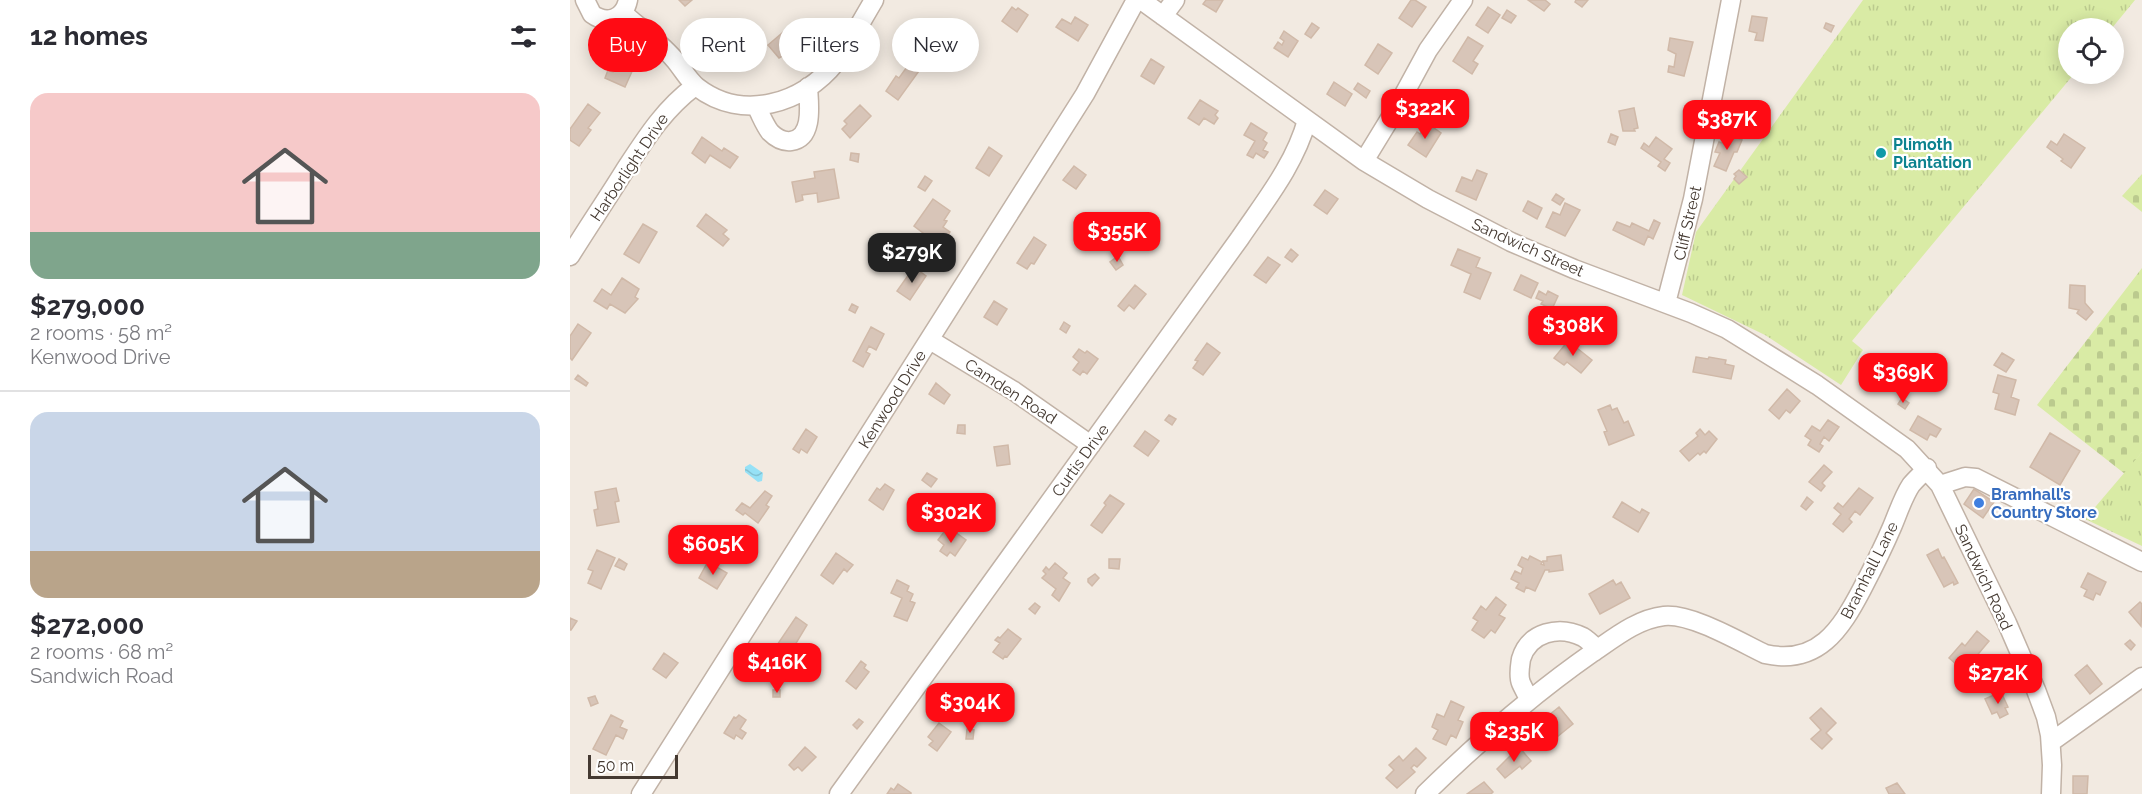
<!DOCTYPE html>
<html lang="en">
<head>
<meta charset="utf-8">
<style>
	body { margin:0; font-family:Raleway,sans-serif; background:#f7f7f7; color:#2b2b33; height:100vh; display:flex; flex-direction:column; font-size:22px; white-space:nowrap }
	* { box-sizing:border-box; margin:0 }
	p { font-size:20px; color:#7c7c81 }
	.icon { flex:none; width:33px; height:33px; fill:none; stroke:currentColor; stroke-width:2; stroke-linecap:round; stroke-linejoin:round }
	.map { position:relative; flex:1; overflow:hidden }
	.details { display:flex; flex-direction:column; background:#fff; width:570px }
	.details>* { flex:none }
	.hud { position:absolute; left:18px; top:18px; width:570px; height:54px; display:flex; gap:12px }
	.controls { position:absolute; left:1488px; top:18px; display:grid; gap:12px }
	.controls a { display:grid; place-items:center; width:66px; height:66px; border-radius:50%; background:#fff; box-shadow:0 3px 15px #0003; font-size:30px }
	.scale { position:absolute; left:18px; bottom:15px; width:90px; box-sizing:border-box; padding-left:6px; border:3px solid #443931; border-top:0; font-size:16px; line-height:21px; white-space:nowrap; color:#443931; -webkit-text-stroke:4px #fff; paint-order:stroke }
	.price { position:absolute; translate:-50% -51px; padding:0 14px; border-radius:12px; background:#ff0b14; color:#fff; font-size:20px; line-height:39px; filter:drop-shadow(0 2px 3px #0008) }
	.price::after { content:''; position:absolute; left:50%; top:36px; width:18px; height:14px; margin-left:-9px; background:inherit; clip-path:polygon(0 0,100% 0,50% 100%) }
	.price.current { background:#222; color:#fff }
	ul { padding:0; list-style:none }
	li { display:grid; align-content:center; gap:12px; height:318px; padding:0 30px }
	li+li { border-top:2px solid #e1e1e2 }
	li span { display:grid; place-items:center; height:186px; border-radius:18px; color:#555 }
	li>.icon { margin-inline-start:auto }
	span .icon { width:108px; height:108px; fill:#fffc; stroke-width:1 }
	li b { font-size:26px }
	h2 { display:flex; justify-content:space-between; align-items:center; height:72px; padding:0 30px; font-size:26px }
	.tag { padding:0 21px; border-radius:27px; background:#fff; box-shadow:0 3px 15px #0003; font-size:21px; line-height:54px }
	.tag.current { background:#ff0b14; color:#fff }
	main { display:flex; flex:1; min-height:0 }
	.map>svg:first-child { display:block }
	.cemetery { fill:url(#cemetery-stones) }
	.park { fill:url(#park-tufts) }
	.water { fill:url(#water-waves) }
	.building { fill:#d8c5b8; stroke:#d0b9a8; stroke-width:1.5 }
	.lines { fill:none; stroke-linecap:round; stroke-linejoin:round }
	.minor-casing { stroke:#c1b2a6; stroke-width:21 }
	.minor { stroke:#fff; stroke-width:18 }
	.culture-dot { fill:#0f9aa8; stroke:#fff; stroke-width:2 }
	.shop-dot { fill:#3f7fe0; stroke:#fff; stroke-width:2 }
	.labels { text-anchor:middle; stroke-width:4.5; stroke-linejoin:round; paint-order:stroke }
	.culture-label { font-size:16px; font-weight:bold; fill:#0d838f; stroke:#fff; text-anchor:start }
	.street-label { font-size:16px; fill:#443931; stroke:#fff }
	.shop-label { font-size:16px; font-weight:bold; fill:#366cbe; stroke:#fff; text-anchor:start }
</style>
</head>
<body>
<main>
<section class="details">
<h2>12 homes<svg class="icon" aria-label="filters" viewBox="0 0 24 24"><path d="M4 7h16M4 17h16"/><circle cx="9" cy="7" r="2"/><circle cx="15" cy="17" r="2"/></svg></h2>
<ul>
<li><span style="background:linear-gradient(#f6c9c9 75%,#7fa58c 0)"><svg class="icon" aria-label="home" viewBox="0 0 24 24"><path d="M3 11l9-7 9 7M6 9v11h12V9"/></svg></span><div><b>$279,000</b><p>2 rooms · 58 m²</p><p>Kenwood Drive</p></div></li>
<li><span style="background:linear-gradient(#c9d6e8 75%,#b9a48a 0)"><svg class="icon" aria-label="home" viewBox="0 0 24 24"><path d="M3 11l9-7 9 7M6 9v11h12V9"/></svg></span><div><b>$272,000</b><p>2 rooms · 68 m²</p><p>Sandwich Road</p></div></li>
</ul>
</section>
<div class="map">
<svg width="1572" height="794" viewBox="0 0 1572 794">
	<defs>
		<pattern id="cemetery-stones" width="16" height="16" patternUnits="userSpaceOnUse" patternTransform="scale(1.5)"><rect width="16" height="16" fill="#d9eba5"/><path d="M2 7V4a2 2 0 0 1 4 0v3zM10 15v-3a2 2 0 0 1 4 0v3z" fill="#bbca8e"/></pattern>
		<pattern id="park-tufts" width="24" height="20" patternUnits="userSpaceOnUse" patternTransform="scale(1.5)"><rect width="24" height="20" fill="#d9eba5"/><path d="M3 7l-1-3M5 7V3M7 7l1-3M15 17l-1-3M17 17v-4M19 17l1-3" fill="none" stroke="#bbca8e"/></pattern>
		<pattern id="water-waves" width="16" height="10" patternUnits="userSpaceOnUse" patternTransform="scale(1.5)"><rect width="16" height="10" fill="#96e1f6"/><path d="M0 5q4-4 8 0t8 0" fill="none" stroke="#82c2d3"/></pattern>
	</defs>
	<rect width="100%" height="100%" fill="#f2eae1"/>
	<path class="cemetery" d="M1572 174V212L1552 196Z
		M1572 268V452L1555 474 1467 405Z"/>
	<path class="park" d="M1293 0H1565L1542 28H1498V74H1504L1282 341 1293 350 1271 385 1195 335 1112 295 1126 232Z
		M1572 452V546L1515 519Z"/>
	<path class="water" d="M180 464 193 473 192 481 188 482 175 472V467Z"/>
	<path class="building" d="M109 0H122L115 6Z
		M636 0H653L646 12 633 4Z
		M841 0H845L856 7 842 27 829 18Z
		M958 0H975L980 4 974 11Z
		M1006 0H1018L1012 7 1005 2Z
		M442 7 446 10 448 8 458 15 447 32 432 21Z
		M918 7 930 15 918 33 906 25Z
		M937 10 946 16 941 23 932 18Z
		M1182 16 1197 18 1193 41 1185 40 1187 33 1179 31Z
		M505 17 518 25 508 41 486 27 492 19 501 24Z
		M145 20 154 26 158 20 166 25 154 43 137 33Z
		M225 22 234 33 225 41 227 44 222 48 223 50 209 58 198 45Z
		M742 23 749 28 741 38 735 34Z
		M1256 23 1264 26 1261 32 1254 28Z
		M714 31 728 41 718 57 704 48 708 42 712 45 714 41 710 38Z
		M898 37 913 46 903 61 908 64 902 74 883 61Z
		M23 38 30 42 26 49 19 45Z
		M1100 38 1123 42 1114 76 1098 72 1099 66 1104 67 1106 54 1098 50Z
		M808 44 822 53 808 74 795 65Z
		M581 59 594 67 584 84 571 76Z
		M49 61 64 67 55 87 35 78 38 70 43 72Z
		M339 64 349 71 328 100 316 91 326 76 329 78Z
		M764 82 782 94 775 106 757 94Z
		M788 83 800 91 796 98 784 89Z
		M878 91 894 92V101H896V116H893V122H874L875 99H877Z
		M630 100 648 111 645 115 648 118 644 124 634 118 629 125 618 118Z
		M18 104 30 113 18 128 21 130 9 146 0 140V129Z
		M290 105 301 116 280 138 272 129 277 124 274 121Z
		M1064 108 1068 128 1064 129 1065 131H1053L1049 111Z
		M681 123 697 133 693 140 697 143 693 150 698 152 694 158 686 153 683 158 677 155 685 141 674 135Z
		M857 123 871 133 856 157 838 145 847 132 850 134Z
		M1156 133 1172 140 1167 152H1164L1156 171 1144 166 1150 153 1145 152 1149 142 1152 143Z
		M1041 134 1048 137 1045 145 1038 142Z
		M1494 134 1515 148 1501 168 1491 161 1493 159 1477 147 1481 141 1487 145Z
		M132 137 152 151 154 148 168 157 160 168 140 155 135 163 122 153Z
		M1086 137 1102 149 1094 159 1100 163 1095 171 1088 166 1091 162 1071 148 1074 143 1079 147Z
		M419 147 432 156 419 176 406 168Z
		M281 153 289 154 288 162 280 160Z
		M504 166 516 175 506 189 493 180Z
		M264 169 269 198 248 202 247 193 232 195 233 200 226 202 222 182 245 178 244 172Z
		M907 170 917 174 906 200 886 191 892 177 902 181Z
		M1169 170 1177 177 1169 184 1164 179 1166 176 1164 174Z
		M355 176 362 181 355 191 348 187Z
		M755 190 768 199 757 214 744 205Z
		M986 194 994 199 990 205 982 200Z
		M363 199 380 211 374 220 377 221 373 227 380 232 372 243 363 237 361 239 344 226Z
		M958 201 972 208 967 219 953 211Z
		M995 203 1010 210 995 236 976 227 983 212 990 215Z
		M136 214 157 230 153 234 159 239 153 246 127 226Z
		M1084 220 1090 223 1083 239 1078 236 1074 245 1043 230 1047 222 1060 227 1062 223 1079 231Z
		M73 224 87 232 69 263 54 254Z
		M464 237 476 245 464 264 461 263 457 269 447 263Z
		M721 249 728 255 722 262 715 257Z
		M888 249 910 258 906 267 921 273 910 299 894 292 901 274 881 265Z
		M548 256 553 265 546 270 540 262Z
		M698 257 710 265 696 283 684 275Z
		M344 267 356 276 340 300 327 291Z
		M951 275 968 283 961 298 944 290Z
		M52 278 69 289 65 297 68 299 55 313 40 304 37 309 24 301 32 289 41 295Z
		M565 285 576 294 564 309 559 305 554 311 548 306Z
		M1500 285 1515 286V303L1523 312 1516 320 1507 313 1509 310 1499 308Z
		M969 291 976 295 978 291 988 296 982 309 971 304 973 301 966 298Z
		M424 301 437 309 427 325 414 317Z
		M282 304 288 307 285 313 279 310Z
		M494 322 500 326 496 333 490 329Z
		M8 324 21 333 2 360 0 358V336Z
		M301 327 314 334 306 350 299 346 296 352 300 354 293 367 283 361Z
		M998 341 1022 360 1011 373 997 362 994 365 984 358Z
		M637 343 650 353 633 375 623 368 628 361 625 360Z
		M509 349 515 353 517 351 528 359 517 374 513 371 510 375 503 370 509 362 503 357Z
		M1432 353 1444 360 1436 372 1424 365Z
		M1126 357 1138 359 1139 357 1156 360 1155 364 1164 366 1161 379 1123 372Z
		M8 375 18 383 16 386 5 379Z
		M1428 375 1446 380 1441 397 1449 400 1445 415 1425 409 1429 394 1423 392Z
		M366 383 380 395 374 404 359 394Z
		M1217 389 1230 401 1220 413 1216 410 1209 419 1199 410Z
		M1332 398 1339 403 1335 409 1328 404Z
		M1040 405 1042 410 1047 408 1054 423 1058 421 1064 435 1039 445 1034 432 1037 431 1028 410Z
		M599 415 606 419 602 425 595 420Z
		M1348 416 1371 429 1366 437 1360 434 1357 440 1340 430Z
		M1258 420 1269 427 1259 441 1254 437 1250 444 1253 446 1249 452 1238 445 1241 440 1235 436 1242 426 1250 431Z
		M388 425H395V434L387 433Z
		M236 429 247 437 237 453 231 449 229 453 223 449Z
		M1130 429 1135 435 1139 431 1147 439 1136 453 1134 451 1130 455 1128 453 1119 461 1110 451 1128 436 1126 433Z
		M575 431 589 441 578 456 564 446Z
		M1480 433 1510 451 1490 485 1460 467Z
		M438 445 440 464 427 466 424 447Z
		M1254 465 1262 472 1252 483 1255 486 1251 491 1239 482Z
		M357 473 367 479 361 487 352 480Z
		M315 484 324 490 313 510 299 500 307 488 310 490Z
		M46 488 49 501 45 502 49 522 27 526 24 510 28 509 25 492Z
		M1289 488 1303 498 1290 515 1285 511 1279 519 1282 522 1273 532 1263 524 1271 514 1264 508 1268 503 1273 507Z
		M1404 489 1424 502 1413 518 1394 504Z
		M195 491 202 496 196 505 199 507 188 523 175 513 173 515 166 510 172 503 180 508Z
		M540 495 554 504 532 533 521 525 536 505 534 503Z
		M1237 497 1243 502 1236 510 1231 506Z
		M1052 502 1070 513 1072 509 1079 513 1068 532 1043 517Z
		M374 532 381 537 385 532 396 540 385 556 380 552 377 556 370 551 374 545 368 540Z
		M1368 549 1372 558 1374 557 1388 583 1384 585 1383 582 1374 587 1357 555Z
		M27 550 45 558 31 589 18 583 23 571 18 569Z
		M266 553 283 565 277 572 274 569 263 584 251 575Z
		M991 555 993 570 979 572V570H975L965 591 956 587 954 592 946 588 949 583 941 579 945 571 951 574 953 568 948 565 952 557 958 560 960 556 972 562 971 564 974 565 973 561H977V557Z
		M49 559 57 564 54 570 45 566Z
		M539 559H550L549 569 539 568Z
		M485 563 497 573 493 578 500 583 489 601 482 595 486 589 472 578 476 574 473 571 476 567 479 570Z
		M136 565 143 570 145 566 157 573 147 589 129 578Z
		M1518 573 1536 582 1530 595 1526 593 1523 600 1514 596 1517 590 1511 587Z
		M525 574 529 578 522 586 518 582V579Z
		M327 580 339 586 337 591 343 594 340 601 345 603 337 621 324 616 332 598 321 593Z
		M1043 580 1046 585 1051 582 1060 598 1030 614 1019 594Z
		M926 597 936 605 929 615 935 618 925 633 921 630 914 638 902 630 908 621 903 618 911 606 916 610Z
		M1570 602 1572 604 1571 626 1559 612Z
		M465 603 470 607 465 614 459 609Z
		M226 617 237 625 216 660 203 651Z
		M0 618 7 621 1 630H0Z
		M438 629 451 639 437 657 435 656 433 659 423 652 430 643 425 640 428 637 430 638Z
		M1407 631 1419 641 1394 671 1379 658 1392 643 1395 646Z
		M1560 640 1565 645 1561 650 1555 644Z
		M94 653 108 663 96 678 83 669Z
		M291 661 296 665 294 668 299 672 286 689 276 681Z
		M1517 665 1532 684 1520 694 1505 675Z
		M203 690H210V697H203Z
		M1431 692 1438 707 1435 708 1438 714 1430 718 1427 712 1422 714 1415 699Z
		M25 696 28 703 21 706 18 698Z
		M881 701 894 707 888 720 893 722 886 738 881 735 876 745 863 739 868 730 862 727 867 714 874 717Z
		M989 707 1003 724 987 737 985 734 976 741 968 731 979 722 982 725 985 722 979 715Z
		M1251 708 1266 723 1256 733 1262 739 1252 749 1241 739 1251 730 1240 718Z
		M41 715 53 721 50 727 57 730 53 739 46 735 36 755 23 749Z
		M169 715 176 720 170 729 176 733 172 739 166 735 164 739 154 733 164 717 166 718Z
		M289 719 293 722 287 729 283 725Z
		M369 723 381 732 367 751 359 745 363 741 358 737Z
		M397 729 404 730 403 739H396Z
		M235 747 246 757 232 771 228 767 224 770 219 765Z
		M949 747 961 761 952 769 950 766 935 778 927 769Z
		M846 748 856 758 847 767 844 765 841 768 845 772 827 788 816 778 824 770 819 765 829 756 833 761Z
		M1503 776H1518L1517 794H1503Z
		M914 782 923 792 921 794H897Z
		M1327 783 1335 794H1319L1316 788Z
		M328 784 341 793V794H317L321 788 324 790Z"/>
	<g class="lines">
		<defs>
			<path id="minor" d="M15 0 22 14C37 25 54 19 58 0
				M571 0 794 161 858 199 941 242 1004 269 1121 313 1157 329 1247 385 1337 449 1370 485 1437 623 1466 690 1476 717 1480 735 1482 765 1481 794
				M53 13C70 28 89 42 104 59 112 68 118 80 127 87 172 122 233 104 266 62 280 43 292 20 304 0
				M593 16 605 0
				M186 106C191 115 194 124 200 132 206 138 213 142 221 141 244 138 239 104 238 87
				M794 161 827 107 858 50 893 0
				M0 256C18 227 37 199 55 170 76 138 94 109 125 86
				M1096 303 1123 199 1161 0
				M360 340 444 391 521 445
				M1370 485 1395 477 1406 478 1572 562
				M959 700C957 694 953 688 951 683 948 676 950 666 951 659 959 632 989 625 1013 637 1018 640 1023 645 1027 649
				M1481 742 1572 677
				M71 794 515 94 566 0
				M269 794 670 238C695 201 725 164 737 120
				M855 794C907 743 962 695 1022 653 1044 638 1067 619 1094 616 1121 613 1170 642 1195 654 1248 666 1271 629 1292 589 1303 568 1313 548 1322 527 1328 513 1333 497 1341 485 1346 479 1352 474 1357 468"/>
		</defs>
		<use href="#minor" class="minor-casing"/>
		<use href="#minor" class="minor"/>
	</g>
	<circle class="culture-dot" cx="1311" cy="153" r="6"/>
	<circle class="shop-dot" cx="1409" cy="503" r="6"/>
	<g class="labels">
		<g class="culture-label">
			<text x="1323" y="150">Plimoth<tspan x="1323" dy="18">Plantation</tspan></text>
		</g>
		<g class="street-label">
			<text transform="translate(59 167) rotate(-56)" y="6">Harborlight Drive</text>
			<text transform="translate(1117 223) rotate(-77)" y="6">Cliff Street</text>
			<text transform="translate(958 247) rotate(24)" y="6">Sandwich Street</text>
			<text transform="translate(441 391) rotate(33)" y="6">Camden Road</text>
			<text transform="translate(322 399) rotate(-58)" y="6">Kenwood Drive</text>
			<text transform="translate(510 460) rotate(-54)" y="6">Curtis Drive</text>
			<text transform="translate(1299 570) rotate(-63)" y="6">Bramhall Lane</text>
			<text transform="translate(1414 577) rotate(65)" y="6">Sandwich Road</text>
		</g>
		<g class="shop-label">
			<text x="1421" y="500">Bramhall’s<tspan x="1421" dy="18">Country Store</tspan></text>
		</g>
	</g>
</svg>
<div class="controls">
<a><svg class="icon" aria-label="locate" viewBox="0 0 24 24"><circle cx="12" cy="12" r="6"/><path d="M12 2v4M12 18v4M2 12h4M18 12h4"/></svg></a>
</div>
<div class="scale">50 m</div>
<b class="price" style="left:855px;top:140px">$322K</b>
<b class="price" style="left:1157px;top:151px">$387K</b>
<b class="price" style="left:547px;top:263px">$355K</b>
<b class="price current" style="left:342px;top:284px">$279K</b>
<b class="price" style="left:1003px;top:357px">$308K</b>
<b class="price" style="left:1333px;top:404px">$369K</b>
<b class="price" style="left:381px;top:544px">$302K</b>
<b class="price" style="left:143px;top:576px">$605K</b>
<b class="price" style="left:207px;top:694px">$416K</b>
<b class="price" style="left:1428px;top:705px">$272K</b>
<b class="price" style="left:400px;top:734px">$304K</b>
<b class="price" style="left:944px;top:763px">$235K</b>
<div class="hud">
<a class="tag current">Buy</a>
<a class="tag">Rent</a>
<a class="tag">Filters</a>
<a class="tag">New</a>
</div>
</div>
</main>
</body>
</html>
